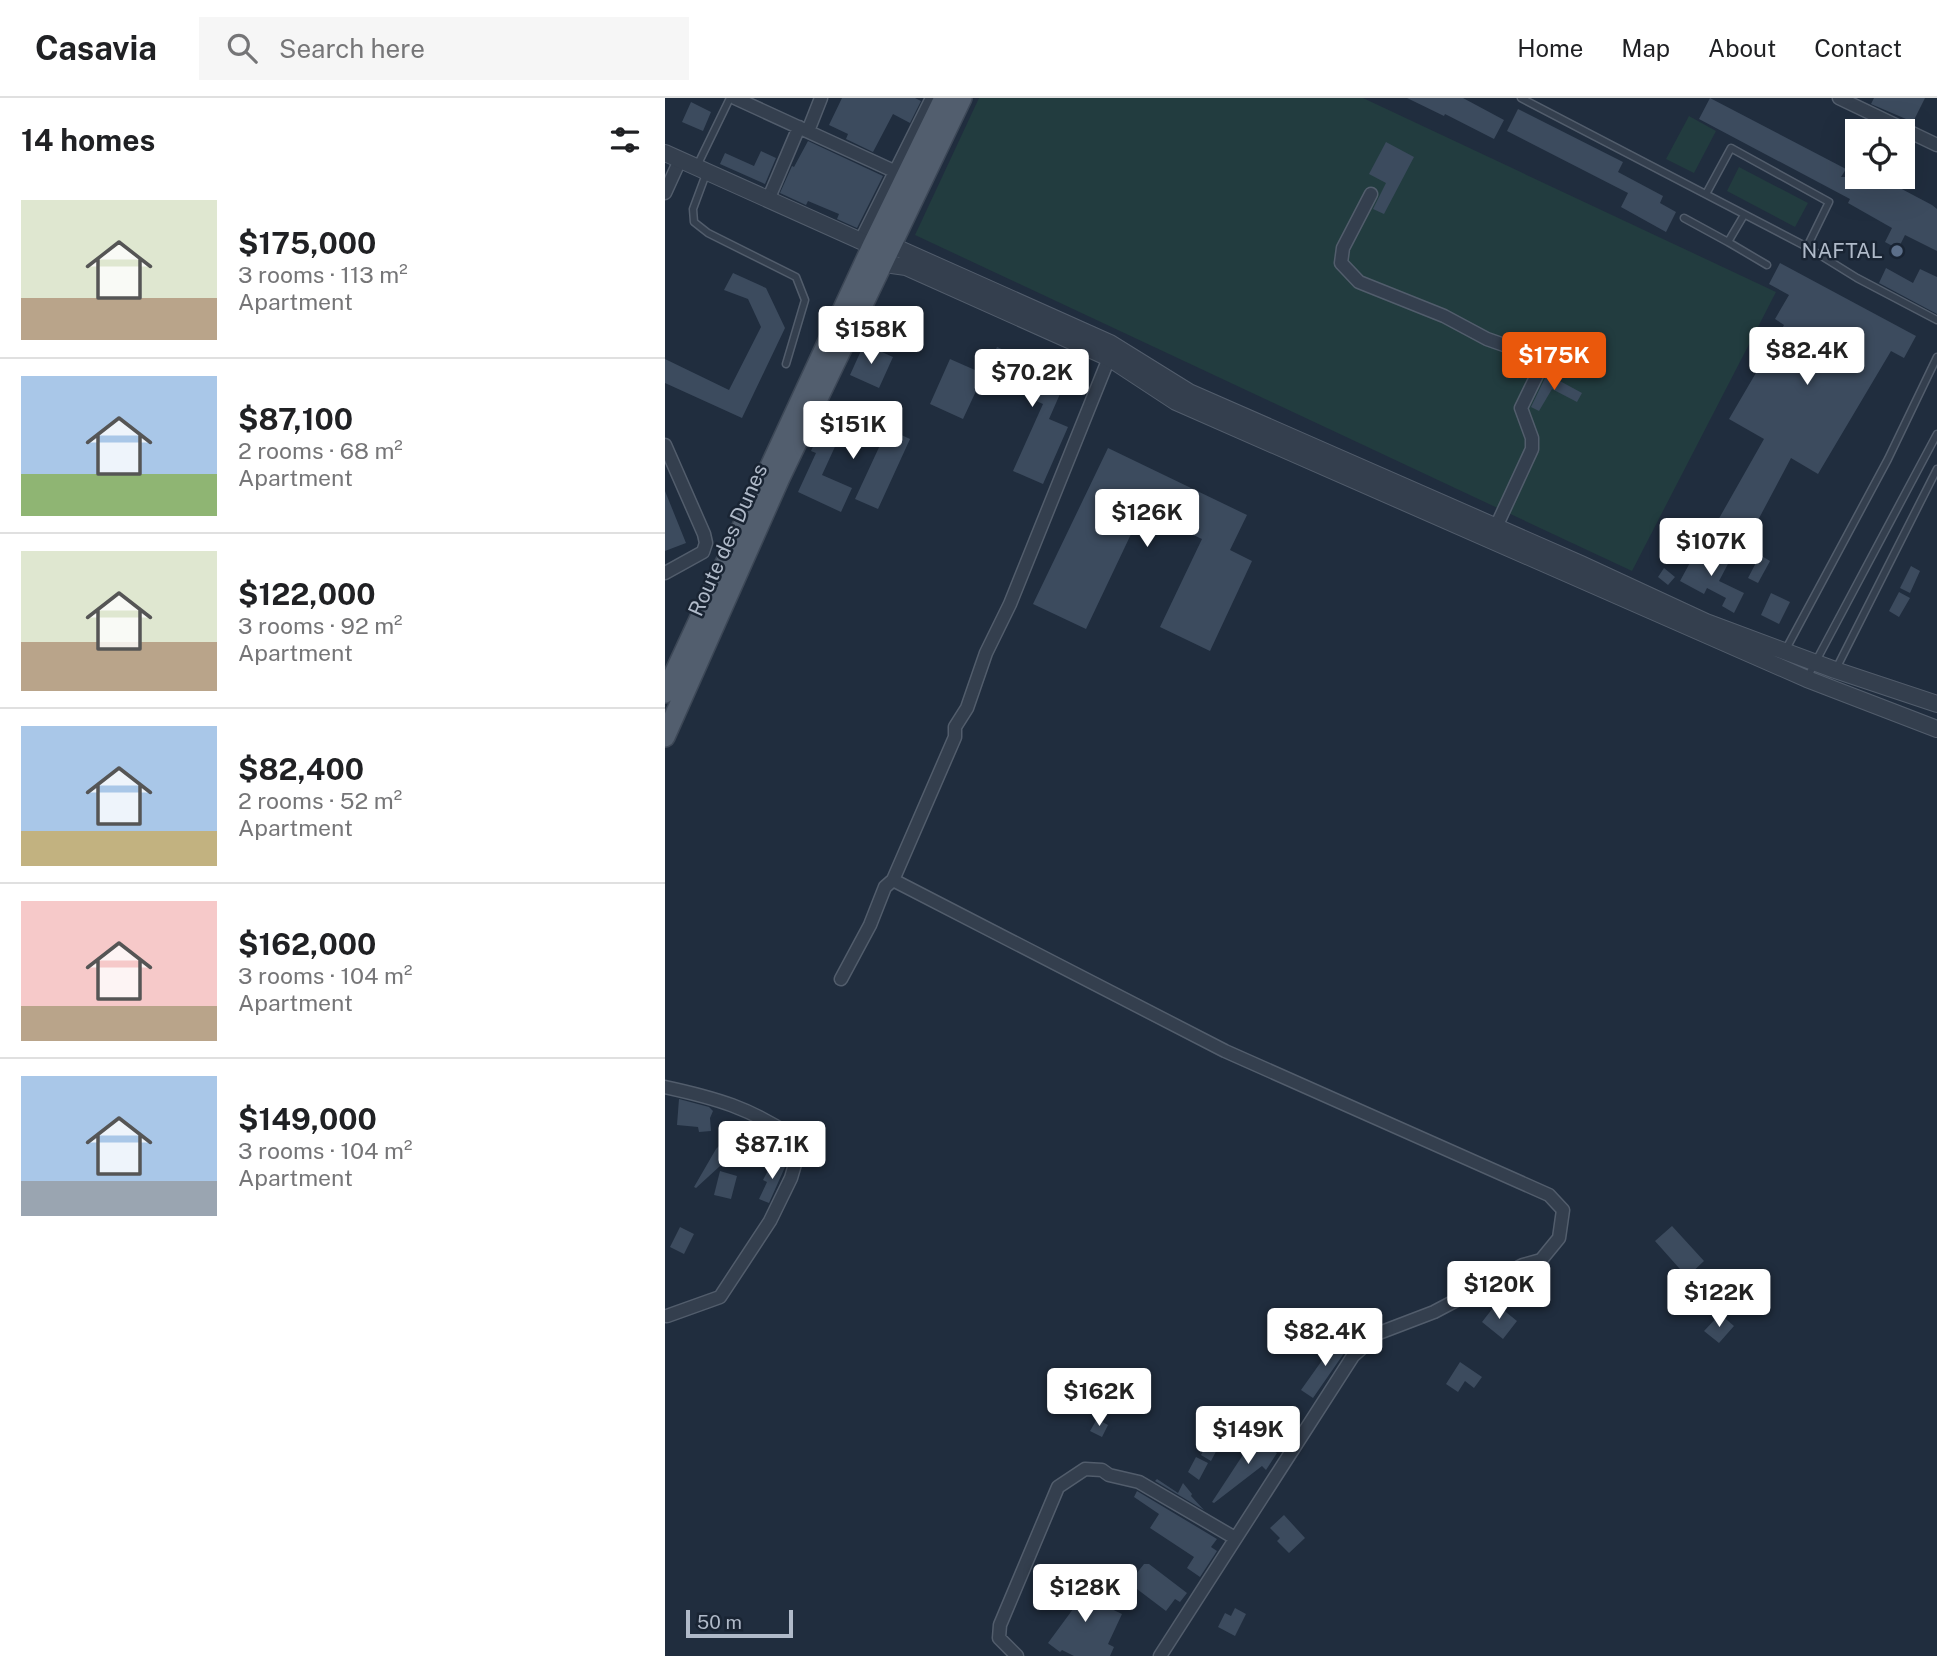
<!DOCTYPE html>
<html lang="en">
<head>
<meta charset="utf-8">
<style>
	body { margin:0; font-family:"Public Sans",sans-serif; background:#f6f6f6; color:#202124; height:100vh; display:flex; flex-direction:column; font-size:26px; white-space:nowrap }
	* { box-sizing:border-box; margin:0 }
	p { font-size:23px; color:#757577 }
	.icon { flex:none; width:38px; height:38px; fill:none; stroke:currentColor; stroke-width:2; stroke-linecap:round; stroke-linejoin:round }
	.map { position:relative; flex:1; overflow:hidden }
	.drawer { display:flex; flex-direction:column; background:#fff; width:665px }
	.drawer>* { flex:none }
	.buttons { position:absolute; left:1180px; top:21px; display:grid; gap:14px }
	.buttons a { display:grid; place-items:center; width:70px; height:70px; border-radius:0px; background:#fff; box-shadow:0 7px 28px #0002; font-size:35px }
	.scale { position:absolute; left:21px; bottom:18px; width:107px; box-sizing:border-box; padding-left:7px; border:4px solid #b0bac9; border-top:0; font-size:19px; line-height:24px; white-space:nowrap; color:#b0bac9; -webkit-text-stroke:5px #192433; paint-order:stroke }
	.price { position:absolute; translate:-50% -60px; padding:0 16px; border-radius:7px; background:#fff; color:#222; font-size:23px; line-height:46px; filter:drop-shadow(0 2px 4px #0008) }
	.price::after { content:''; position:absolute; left:50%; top:42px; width:21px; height:16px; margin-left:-10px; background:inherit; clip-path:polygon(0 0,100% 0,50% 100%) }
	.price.on { background:#ea580c; color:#fff }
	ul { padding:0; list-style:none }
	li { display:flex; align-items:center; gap:21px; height:175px; padding:0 21px }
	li+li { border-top:2px solid #e0e0e0 }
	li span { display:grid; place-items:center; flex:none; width:196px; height:140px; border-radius:0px; color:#555 }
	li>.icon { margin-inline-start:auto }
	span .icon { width:84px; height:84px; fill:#fffc; stroke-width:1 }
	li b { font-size:30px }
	h2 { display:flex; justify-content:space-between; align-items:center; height:84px; padding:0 21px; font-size:30px }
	header { display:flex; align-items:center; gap:42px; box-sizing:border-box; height:98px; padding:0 35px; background:#fff; border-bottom:2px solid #e0e0e0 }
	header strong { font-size:33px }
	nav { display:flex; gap:38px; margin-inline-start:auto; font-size:24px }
	.search { width:490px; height:63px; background:#f6f6f6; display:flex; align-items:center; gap:18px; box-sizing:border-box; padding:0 24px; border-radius:0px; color:#757577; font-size:26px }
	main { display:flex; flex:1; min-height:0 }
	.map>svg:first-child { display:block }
	.green { fill:#223c3f }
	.building { fill:#3c4b5e }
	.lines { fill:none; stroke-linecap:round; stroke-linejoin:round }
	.service-casing { stroke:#525d6c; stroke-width:9 }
	.minor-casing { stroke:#525d6c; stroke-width:15 }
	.tertiary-casing { stroke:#525d6c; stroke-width:18 }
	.primary-casing { stroke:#3d4857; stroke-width:22 }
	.service { stroke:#343f4e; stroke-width:6 }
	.minor { stroke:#343f4e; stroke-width:12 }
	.tertiary { stroke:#343f4e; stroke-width:16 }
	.primary { stroke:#525e6e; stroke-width:19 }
	.service-dot { fill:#5c6f8a; stroke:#192433; stroke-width:2.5 }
	.labels { text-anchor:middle; stroke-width:5; stroke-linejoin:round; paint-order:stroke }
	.poi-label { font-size:21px; fill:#b0bac9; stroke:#192433; text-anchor:end }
	.street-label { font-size:21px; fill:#b0bac9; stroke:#192433 }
</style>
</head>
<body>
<header>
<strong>Casavia</strong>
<div class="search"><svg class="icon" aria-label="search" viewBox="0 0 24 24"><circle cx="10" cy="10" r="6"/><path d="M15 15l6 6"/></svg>Search here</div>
<nav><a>Home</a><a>Map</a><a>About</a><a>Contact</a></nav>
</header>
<main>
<section class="drawer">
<h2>14 homes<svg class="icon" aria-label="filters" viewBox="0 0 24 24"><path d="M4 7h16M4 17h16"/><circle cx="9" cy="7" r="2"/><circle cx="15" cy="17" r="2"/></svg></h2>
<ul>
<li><span style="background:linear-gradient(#dfe7d0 70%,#b9a48a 0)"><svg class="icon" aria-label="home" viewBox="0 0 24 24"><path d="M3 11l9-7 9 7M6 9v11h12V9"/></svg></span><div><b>$175,000</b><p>3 rooms · 113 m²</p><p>Apartment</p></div></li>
<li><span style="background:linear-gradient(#a9c7e8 70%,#8fb573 0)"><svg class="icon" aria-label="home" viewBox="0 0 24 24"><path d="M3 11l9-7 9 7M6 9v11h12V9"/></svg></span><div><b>$87,100</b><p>2 rooms · 68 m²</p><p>Apartment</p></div></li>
<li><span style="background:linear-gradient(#dfe7d0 65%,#b9a48a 0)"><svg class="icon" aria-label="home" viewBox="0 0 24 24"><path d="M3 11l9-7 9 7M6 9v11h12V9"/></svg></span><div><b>$122,000</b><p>3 rooms · 92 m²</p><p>Apartment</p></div></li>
<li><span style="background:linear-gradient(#a9c7e8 75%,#c2b280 0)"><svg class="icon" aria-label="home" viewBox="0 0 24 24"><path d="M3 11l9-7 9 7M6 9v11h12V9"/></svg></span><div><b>$82,400</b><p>2 rooms · 52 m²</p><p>Apartment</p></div></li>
<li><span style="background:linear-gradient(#f6c9c9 75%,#b9a48a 0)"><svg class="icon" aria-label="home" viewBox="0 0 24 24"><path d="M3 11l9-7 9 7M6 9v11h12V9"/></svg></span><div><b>$162,000</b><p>3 rooms · 104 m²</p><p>Apartment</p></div></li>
<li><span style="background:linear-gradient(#a9c7e8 75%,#9aa5b1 0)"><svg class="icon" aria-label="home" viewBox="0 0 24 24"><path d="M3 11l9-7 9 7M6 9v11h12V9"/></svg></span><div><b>$149,000</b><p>3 rooms · 104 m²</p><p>Apartment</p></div></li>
</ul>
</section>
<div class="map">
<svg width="1272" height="1558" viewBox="0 0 1272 1558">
	<rect width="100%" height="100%" fill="#202d3e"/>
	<path class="green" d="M314 0H698L1111 194 967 473 250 137Z
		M1024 18 1051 33 1029 75 1001 61Z
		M1074 69 1143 105 1130 129 1062 93Z"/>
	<path class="building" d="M177 0H250L256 3 245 25 228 16 208 54 181 41 183 36 164 27Z
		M742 0H798L839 22 829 41 780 16 779 18Z
		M1045 0 1181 71 1176 79H1214L1267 107 1272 111V153L1240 137 1233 151 1220 144 1227 130 1183 105 1185 101 1034 21Z
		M1209 0H1260L1248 24 1206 6Z
		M26 4 46 14 38 33 17 24Z
		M853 11 958 64 953 74 998 98 995 105 1011 114 1001 134 956 109 963 95 842 33Z
		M143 43 218 78 192 130 172 121 174 116 143 103 141 107 115 95 127 68 129 69Z
		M721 44 749 59 719 116 708 111 721 85 704 76Z
		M96 53 111 60 100 86 55 66 60 55 89 68Z
		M1115 165 1251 238 1239 260 1226 253 1153 376 1126 360 1083 441 1052 424 1099 341 1064 321 1119 227 1110 221 1124 197 1104 186Z
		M1221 170 1248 185 1255 171 1272 179V216L1214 185Z
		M68 175 101 190 120 230 77 320 0 285V261L64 292 96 229 83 201 59 192Z
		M199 246 228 259 214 290 185 277Z
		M332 249 402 280 384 321 403 329 378 386 348 373 378 306 318 279Z
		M285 261 319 276 298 321 265 306Z
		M882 276 917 295 912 304 887 291 874 313 866 309Z
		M168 305 245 341 213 411 190 401 216 345 179 329 157 377 187 390 176 414 133 394 151 355 146 353Z
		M443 350 582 417 565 452 587 463 545 553 495 529 537 441 477 413 421 531 368 506Z
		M0 393 21 445 0 453Z
		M1034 448 1064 464 1054 483 1079 495 1069 515 1057 508 1061 500 1042 490 1039 496 1015 483Z
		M1095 457 1105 463 1093 485 1083 480Z
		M1246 468 1255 473 1245 495 1235 490Z
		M999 470 1010 479 1003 487 993 479Z
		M1234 494 1245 500 1234 519 1224 513Z
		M1106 495 1125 504 1114 526 1096 517Z
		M14 1001 44 1009 48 1013 45 1020 46 1033 34 1034 33 1029 12 1027Z
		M68 1034 79 1046 31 1090 29 1089 51 1051Z
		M108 1063 120 1069 104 1105 94 1101 102 1084 98 1082Z
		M55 1073 72 1078 66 1101 49 1097Z
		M1007 1128 1039 1163 1022 1179 990 1143Z
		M15 1129 29 1136 19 1156 5 1149Z
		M831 1206 852 1223 838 1241 817 1224Z
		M1055 1216 1069 1228 1054 1245 1039 1233Z
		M673 1240 684 1248 648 1300 636 1292Z
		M795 1264 817 1279 809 1290 800 1283 793 1294 781 1286Z
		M432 1321 443 1327 437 1339 425 1333Z
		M546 1338 556 1344 546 1363 536 1357Z
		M589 1340 612 1355 601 1372 597 1368 549 1405 547 1404Z
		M531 1359 543 1365 534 1382 523 1374Z
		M492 1381 513 1395 518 1385 527 1396 526 1398 539 1412 490 1383Z
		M472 1393 552 1441 546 1449 552 1453 535 1479 522 1470 529 1459 485 1430 494 1416 469 1399Z
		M619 1417 640 1440 624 1455 612 1443 615 1440 605 1430Z
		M479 1466H484L522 1495 515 1504 510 1501 501 1513 464 1485Z
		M391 1480 421 1496 427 1486 437 1491 430 1503 457 1516 443 1546 449 1549 445 1558H409L397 1552 395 1554 383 1545 411 1507 386 1491Z
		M570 1510 581 1516 570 1538 553 1529 560 1515 566 1518Z"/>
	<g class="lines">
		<defs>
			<path id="service" d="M856 0 1142 149 1164 104 1066 50 1041 96
				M32 68 65 0
				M41 76 28 111 29 124 43 135 131 179 140 202 121 266
				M1079 117 1063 144 1102 167
				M1019 120 1063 144
				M1142 149 1192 180 1272 222
				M1121 551 1223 361 1272 259
				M1171 571 1272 371
				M1142 580 1272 336"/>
			<path id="minor" d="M70 0 231 74
				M1174 0 1272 47
				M143 33 156 0
				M0 95 15 62
				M706 96 678 150 676 165 694 184 779 218 822 241 859 254 870 264 874 273 856 310 867 340V351L831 429
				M103 102 134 29
				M195 144 267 0
				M0 347 39 436 41 445 38 454 0 475
				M228 782 560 953 884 1097 898 1112 894 1140 876 1162 858 1167 769 1214 714 1235 688 1258 495 1558
				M176 881 205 827 220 789 228 782 290 639V629L302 610 321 555 345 506 444 260
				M0 989C51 1000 85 1010 128 1039L133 1056 126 1080 105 1123 55 1199 2 1218
				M352 1558 334 1540 335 1527 393 1389 420 1371 437 1372 444 1377 474 1384 570 1440"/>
			<path id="tertiary" d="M0 55 207 148
				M228 148 445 245 524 294 916 466 1041 524 1170 572 1272 606
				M220 166 241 169 444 260 511 304 1142 581 1272 631"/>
			<path id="primary" d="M0 595 207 148 279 0
				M0 639 115 380 297 0"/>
		</defs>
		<use href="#service" class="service-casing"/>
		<use href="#minor" class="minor-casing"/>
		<use href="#tertiary" class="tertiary-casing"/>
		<use href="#primary" class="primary-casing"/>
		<use href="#service" class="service"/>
		<use href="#minor" class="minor"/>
		<use href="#tertiary" class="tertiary"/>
		<use href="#primary" class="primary"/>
	</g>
	<circle class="service-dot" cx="1232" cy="153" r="7"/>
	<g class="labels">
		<g class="poi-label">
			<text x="1218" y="160">NAFTAL</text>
		</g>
		<g class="street-label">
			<text transform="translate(63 442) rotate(-66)" y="7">Route des Dunes</text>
		</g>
	</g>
</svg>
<div class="buttons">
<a><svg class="icon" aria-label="locate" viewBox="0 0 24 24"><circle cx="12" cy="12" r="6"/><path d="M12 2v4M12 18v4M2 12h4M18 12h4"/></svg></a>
</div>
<div class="scale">50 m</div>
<b class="price" style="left:206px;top:268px">$158K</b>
<b class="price" style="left:1142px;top:289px">$82.4K</b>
<b class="price on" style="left:889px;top:294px">$175K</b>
<b class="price" style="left:367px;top:311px">$70.2K</b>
<b class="price" style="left:188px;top:363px">$151K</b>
<b class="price" style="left:482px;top:451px">$126K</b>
<b class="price" style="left:1046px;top:480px">$107K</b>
<b class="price" style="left:107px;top:1083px">$87.1K</b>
<b class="price" style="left:834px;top:1223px">$120K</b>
<b class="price" style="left:1054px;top:1231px">$122K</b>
<b class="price" style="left:660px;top:1270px">$82.4K</b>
<b class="price" style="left:434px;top:1330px">$162K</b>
<b class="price" style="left:583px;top:1368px">$149K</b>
<b class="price" style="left:420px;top:1526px">$128K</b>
</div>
</main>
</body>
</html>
